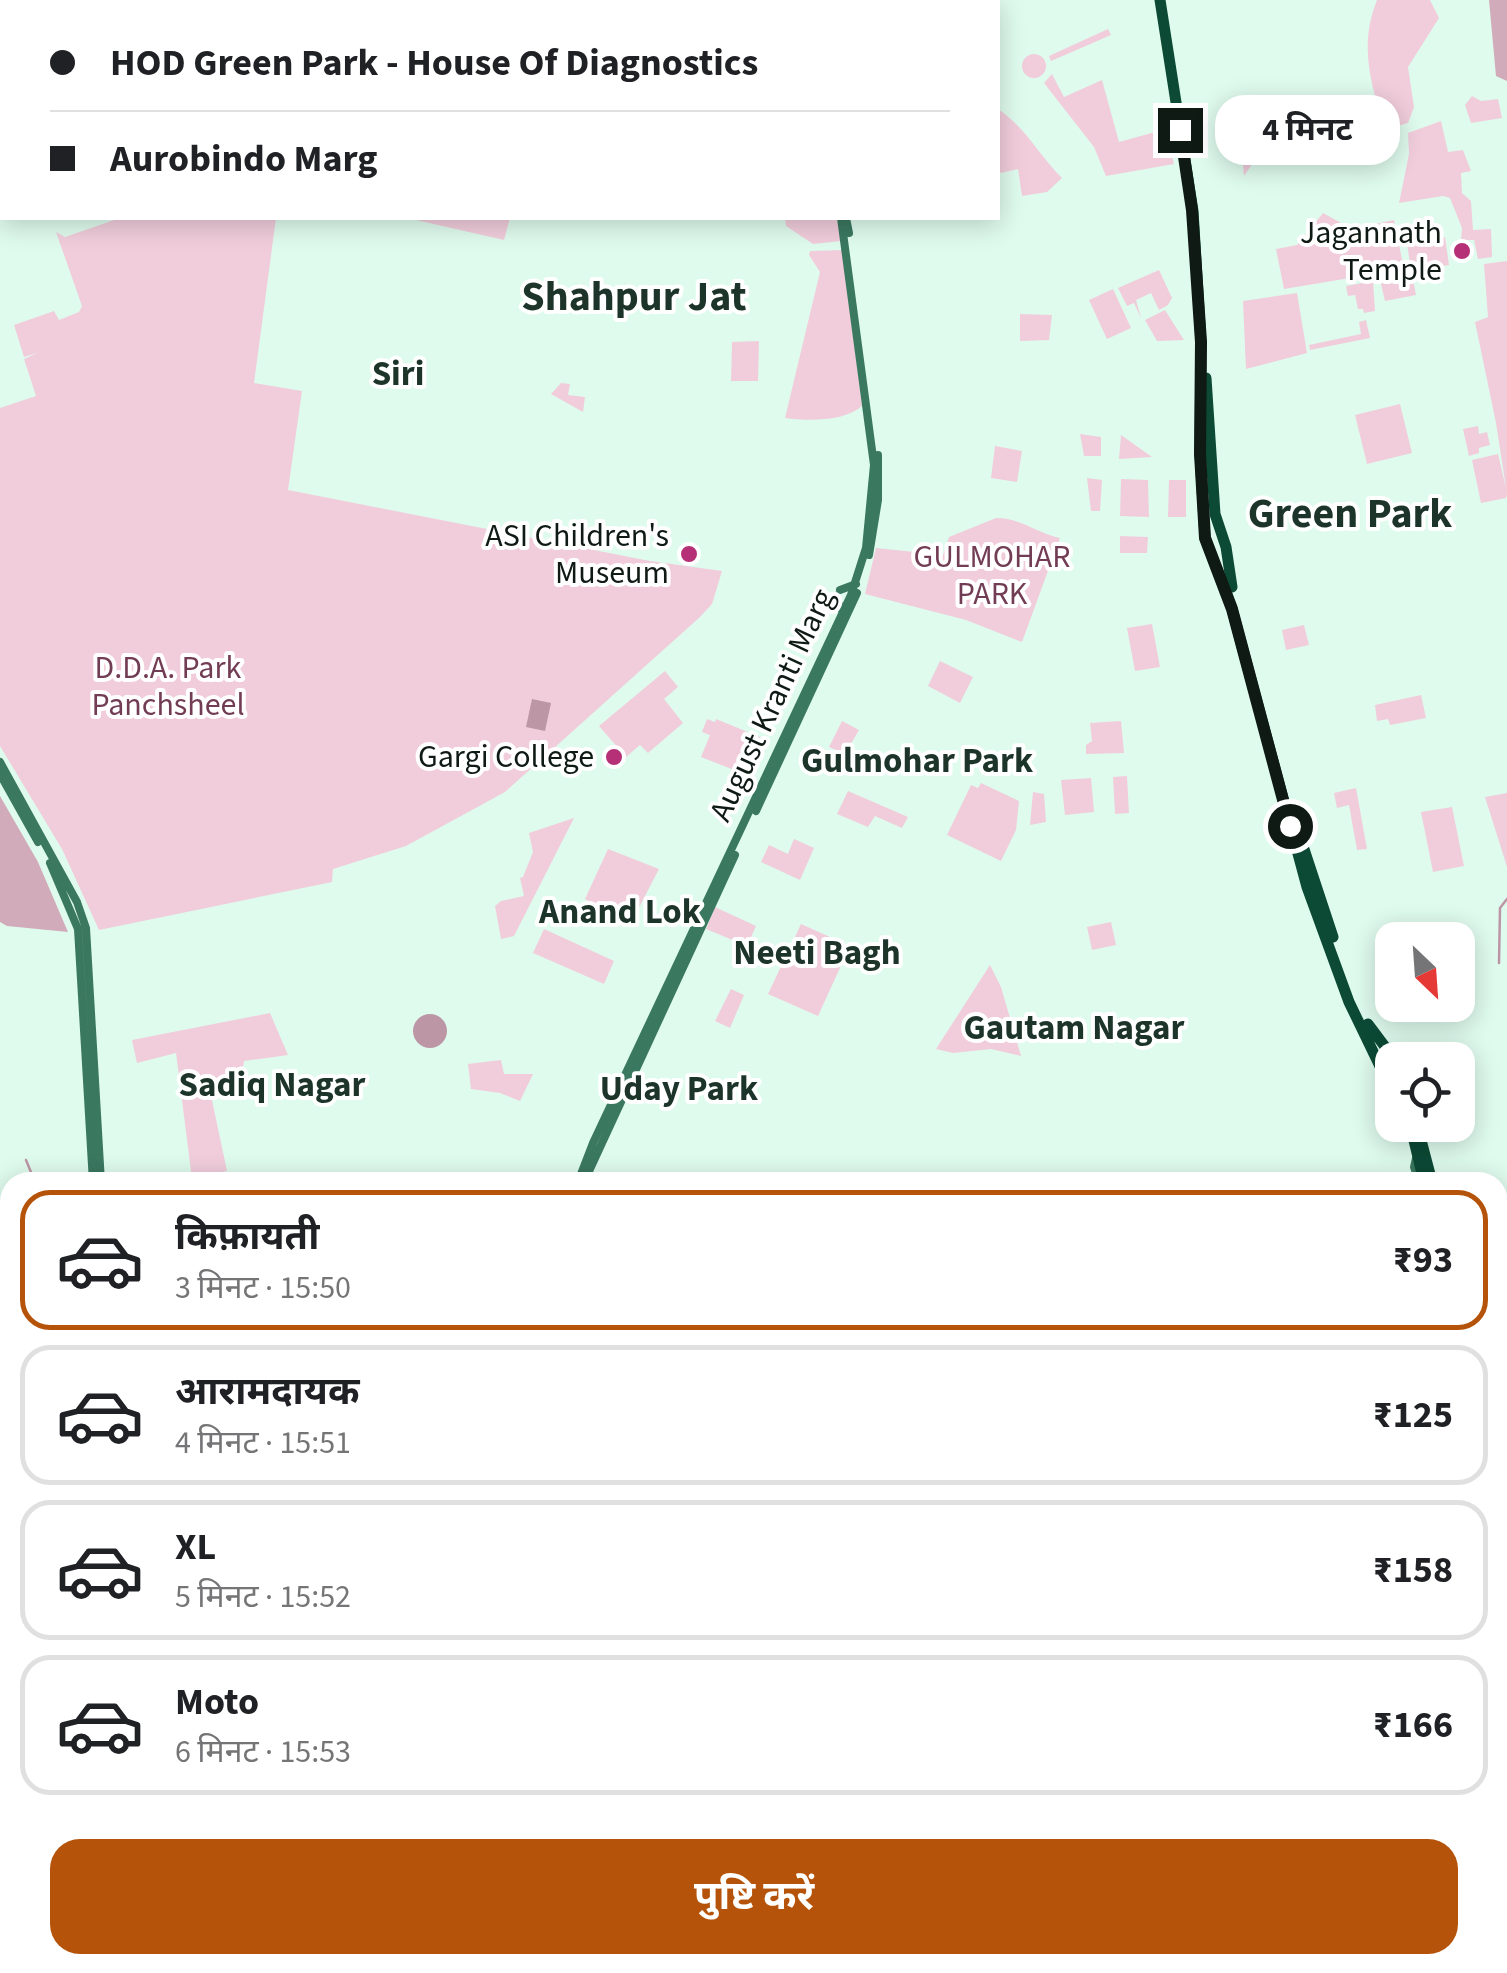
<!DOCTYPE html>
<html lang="hi">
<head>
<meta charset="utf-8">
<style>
	:root { --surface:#fff; --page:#f2f2f2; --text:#202124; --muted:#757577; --line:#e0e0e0; --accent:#b45309 }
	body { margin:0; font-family:"Source Sans 3","Noto Sans Devanagari",sans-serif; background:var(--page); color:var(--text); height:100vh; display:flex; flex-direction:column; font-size:38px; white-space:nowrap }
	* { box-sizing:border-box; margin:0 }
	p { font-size:32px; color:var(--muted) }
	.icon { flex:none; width:55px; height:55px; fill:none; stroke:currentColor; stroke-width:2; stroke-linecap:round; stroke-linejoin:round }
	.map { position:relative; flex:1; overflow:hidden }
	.sheet { position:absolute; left:0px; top:1172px; width:1508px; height:802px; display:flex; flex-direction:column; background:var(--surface); border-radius:30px 30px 0 0; box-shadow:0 5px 25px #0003 }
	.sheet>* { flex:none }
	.banner { position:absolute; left:0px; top:0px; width:1000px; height:220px; box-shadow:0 5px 25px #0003; display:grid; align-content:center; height:220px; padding:0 50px; background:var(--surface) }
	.needle { width:65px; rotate:155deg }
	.buttons { position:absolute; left:1375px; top:922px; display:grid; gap:20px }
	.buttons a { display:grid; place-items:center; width:100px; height:100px; border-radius:20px; background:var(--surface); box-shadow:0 5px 25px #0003; font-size:50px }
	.end { position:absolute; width:45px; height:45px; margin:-22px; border:12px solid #101a15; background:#fff; box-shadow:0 0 0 5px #fff }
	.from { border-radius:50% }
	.bubble { position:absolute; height:70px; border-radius:30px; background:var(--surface); box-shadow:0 5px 25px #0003; font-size:32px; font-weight:700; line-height:70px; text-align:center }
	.banner b { display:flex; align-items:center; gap:35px; height:95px; font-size:38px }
	.banner b+b { border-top:2px solid var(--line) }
	.banner i { width:25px; height:25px; background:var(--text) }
	ul { padding:18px 0 0; list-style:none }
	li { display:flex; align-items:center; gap:30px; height:140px; margin:0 20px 15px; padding:0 30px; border:5px solid var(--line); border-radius:30px }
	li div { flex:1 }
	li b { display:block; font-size:38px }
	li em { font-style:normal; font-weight:700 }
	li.on { border-color:var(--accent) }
	li>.icon { width:90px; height:90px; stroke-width:1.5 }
	.cta { display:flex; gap:20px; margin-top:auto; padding:20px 50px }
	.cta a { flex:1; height:115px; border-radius:30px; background:var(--accent); color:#fff; font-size:40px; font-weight:700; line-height:115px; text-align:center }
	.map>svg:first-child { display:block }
	.green { fill:#f1cddb }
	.forest { fill:#d2abba }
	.water { fill:#bc96a5 }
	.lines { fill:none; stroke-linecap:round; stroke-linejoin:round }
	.stream { stroke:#bc96a5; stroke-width:2.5 }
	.secondary { stroke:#3b7860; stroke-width:8 }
	.primary { stroke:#185842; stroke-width:10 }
	.trunk { stroke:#0c4a36; stroke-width:11 }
	.rail-casing { stroke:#71847b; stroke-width:6 }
	.rail { stroke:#fff; stroke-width:2.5; stroke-dasharray:8; stroke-linecap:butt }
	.primary-bridge { stroke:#185842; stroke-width:10 }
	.trunk-bridge { stroke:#0c4a36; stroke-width:11 }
	.route { stroke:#101a15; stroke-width:12 }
	.poi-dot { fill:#b53076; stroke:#fff; stroke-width:4 }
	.labels { text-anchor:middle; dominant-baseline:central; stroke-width:8; stroke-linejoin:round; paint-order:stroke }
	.poi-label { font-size:32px; fill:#101a15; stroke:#fff; text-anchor:end }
	.park-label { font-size:32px; fill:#723d54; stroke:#fff }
	.street-label { font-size:32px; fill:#101a15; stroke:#fff }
	.neighbourhood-label { font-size:35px; font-weight:bold; fill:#1d342b; stroke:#fff }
	.district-label { font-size:42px; font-weight:bold; fill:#1d342b; stroke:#fff }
</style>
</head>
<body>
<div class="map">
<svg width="1507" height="1973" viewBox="0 0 1507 1973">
	<rect width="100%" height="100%" fill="#dffbee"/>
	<!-- green -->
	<path class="green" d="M1377 0H1430L1439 18 1408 67 1414 107 1408 123 1384 130C1372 83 1358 48 1377 0Z
		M1108 29 1111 35 1051 61 1049 56Z
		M1022 66a12 12 0 1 1 24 0a12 12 0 1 1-24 0Z
		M1052 74 1064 97 1102 80 1119 142 1166 129 1174 164 1106 176 1094 147 1044 83Z
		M1472 96 1481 101 1498 99 1502 118 1471 123 1465 105Z
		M998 109C1026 128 1038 154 1062 178L1047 192 1022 196 1018 169 1001 173 998 170Z
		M1441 121 1448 152 1463 150 1471 171 1461 173 1462 193 1471 201 1473 230 1491 229 1492 257 1478 259 1474 240H1461L1462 228 1450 198 1443 196 1399 203 1409 154 1408 133Z
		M1239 122 1277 128 1244 176Z
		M1323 213 1352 229 1394 220 1404 269 1284 289 1276 249 1297 245Z
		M120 218H276L254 383 302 391 288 490 650 561 722 571 712 604 700 617 505 792 406 846 333 869 332 882 99 930 62 849 0 746V408L36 396 24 359 37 353 24 357 14 325 54 311 59 320 79 312 82 306 56 232 65 237Z
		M407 218H510L504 240Z
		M785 218H837L841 241 813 244 786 226Z
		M1445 237 1449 265 1411 271 1407 243Z
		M842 250 862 406C843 422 809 421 785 418L820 272 809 255 810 251Z
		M1507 261V494L1506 498 1481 503 1472 460 1498 454 1506 488 1496 423 1475 322 1488 317 1484 264Z
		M1159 270 1172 298 1168 305 1159 310 1151 293 1136 300 1141 318 1134 303 1127 306 1118 288Z
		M1412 274 1416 295 1385 301 1380 280Z
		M1373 281 1375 311 1364 313 1363 309H1358L1355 295 1348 296 1346 286Z
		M1113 289 1131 328 1107 339 1089 300Z
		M1297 293 1307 353 1246 369 1243 301Z
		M1165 310 1184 340 1157 341 1145 320Z
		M1020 314 1052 315 1049 340 1020 341Z
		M1366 320 1370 338 1310 350 1309 345 1361 334 1359 322Z
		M759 341 758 381H731L732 342Z
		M561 383 570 384 568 395 585 397 583 412 551 394Z
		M1400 404 1412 453 1367 464 1355 415Z
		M1478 426 1479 434 1487 432 1490 445 1479 448V453L1469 456 1463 429Z
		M1080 434 1101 437V456H1084Z
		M1121 435 1152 457 1119 459Z
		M995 446 1022 451 1017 482 991 478Z
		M1087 478 1102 480 1100 511H1091Z
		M1121 479 1148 480 1149 517 1120 516Z
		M1169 480H1186V517H1168Z
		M996 518C1021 518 1036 533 1060 538L1022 642 966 620 865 594 876 548 943 555 949 537Z
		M1120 536 1148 537 1147 553H1120Z
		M1152 624 1160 667 1135 671 1127 628Z
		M1304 625 1309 645 1286 650 1282 630Z
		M940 661 973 677 960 703 928 686Z
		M665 671 678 687 664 699 683 723 648 753 640 745 626 757 599 726Z
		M1421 695 1426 718 1390 725 1388 719 1377 721 1375 705Z
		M707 719 715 722 716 719 767 740 752 777 701 757 710 735 702 732Z
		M842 721 859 730 845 754 829 747Z
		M1121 721 1124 753 1086 754V745L1092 741 1090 723Z
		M1127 776 1129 813 1115 814 1113 777Z
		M1091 778 1094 812 1065 815 1061 780Z
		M981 783 1019 801 1016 830 1001 861 947 835 971 785 978 788Z
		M1356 788 1367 849 1357 850 1349 805 1337 808 1334 793Z
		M848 791 908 817 902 828 875 816 868 827 837 814Z
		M1033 792 1044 794 1046 822 1030 825Z
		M1507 793V867L1485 797Z
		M1452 807 1464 866 1433 872 1421 812Z
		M574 818 514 936 501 939 495 906 501 901 524 896 520 878 523 877 533 852 529 833Z
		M794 839 814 848 800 880 761 862 769 845 788 854Z
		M608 849 659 869 631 923 585 899Z
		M715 907 756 926 747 946 706 929Z
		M1111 922 1116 945 1092 950 1087 927Z
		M801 924 850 946 818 1016 768 994Z
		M544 929 614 961 604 984 533 953Z
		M990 965 1001 987 1021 1056 991 1049 953 1053 936 1049Z
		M731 989 744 995 730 1028 715 1021Z
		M270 1013 288 1055 244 1061 242 1074 209 1086 227 1171 192 1179 176 1053 137 1063 132 1040Z
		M501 1060 504 1074H533L520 1101 500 1093 471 1089 468 1064Z
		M3 1305 10 1323V1366L0 1367V1306Z
		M1507 1320V1420L1498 1453V1323Z
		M1139 1965H1407L1408 1973H1135Z"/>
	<!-- forest -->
	<path class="forest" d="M1489 0H1507V81L1496 76Z
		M0 796 38 862 68 932 7 926 0 922Z"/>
	<!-- water -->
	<path class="water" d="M532 699 551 703 545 731 526 727Z
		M413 1031a17 17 0 1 1 34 0a17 17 0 1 1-34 0Z"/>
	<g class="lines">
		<!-- stream -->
		<path class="stream" d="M1499 963 1500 908 1507 899
			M26 1160 35 1182"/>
		<!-- secondary -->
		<path class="secondary" d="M801 0 802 2
			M808 0 809 2
			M846 218 849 233
			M869 555 878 500V455
			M840 590 856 584
			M835 596 843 613
			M0 762 77 902 86 928 101 1182
			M0 774 38 842
			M756 811 857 593
			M50 863 78 929 93 1182
			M1416 1158 1414 1167 1419 1182
			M578 1182 593 1143 851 595 866 548 874 465 841 218
			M584 1182 735 855
			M0 1378 10 1377
			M124 1973V1965
			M134 1973V1965
			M581 1973 582 1965
			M588 1973V1965"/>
		<!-- primary -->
		<path class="primary" d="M487 2 494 0
			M507 2 514 0
			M0 181 2 180
			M1498 1312 1507 1309
			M1498 1331 1507 1338
			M1498 1394 1507 1386
			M1498 1408 1507 1397
			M0 1733 10 1729
			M0 1747 10 1743
			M0 1754 10 1751"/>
		<!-- trunk -->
		<path class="trunk" d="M1160 0 1193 211 1201 342 1200 454 1205 538 1232 609 1307 887 1349 1002 1392 1091
			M1206 378 1215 514 1226 547 1232 587
			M1298 831 1333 937
			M1368 1024 1395 1060
			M1417 1125 1432 1182
			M1411 1128 1424 1182
			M1506 1414 1507 1416
			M1498 1501 1507 1531
			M1498 1538 1505 1559 1499 1566
			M1498 1586 1507 1582
			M1116 1973 1120 1965"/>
		<!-- rail casing -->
		<g class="rail-casing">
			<path id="rail" d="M0 1545 10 1561
				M120 1973 121 1965"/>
		</g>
		<!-- rail -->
		<use href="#rail" class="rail"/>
		<!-- primary-bridge -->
		<path class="primary-bridge" d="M1501 1500 1498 1464 1502 1429"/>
		<!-- trunk-bridge -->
		<path class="trunk-bridge" d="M1498 1574 1507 1561"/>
	</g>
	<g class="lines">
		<!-- route -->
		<path class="route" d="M1180 130 1192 210 1201 342 1200 454 1205 538 1232 609 1290 826"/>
	</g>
	<!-- markers -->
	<g class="poi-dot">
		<circle cx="1462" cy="251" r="10"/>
		<circle cx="689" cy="554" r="10"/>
		<circle cx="614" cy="757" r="10"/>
	</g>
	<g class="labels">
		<!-- poi labels -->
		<g class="poi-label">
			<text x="1442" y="233">Jagannath<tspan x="1442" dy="37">Temple</tspan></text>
			<text x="669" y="536">ASI Children's<tspan x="669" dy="37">Museum</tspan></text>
			<text x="594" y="757">Gargi College</text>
		</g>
		<!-- park labels -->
		<g class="park-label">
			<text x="992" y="557">GULMOHAR<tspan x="992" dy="37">PARK</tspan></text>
			<text x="168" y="668">D.D.A. Park<tspan x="168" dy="37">Panchsheel</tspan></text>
		</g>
		<!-- street labels -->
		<g class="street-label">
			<text transform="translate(772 705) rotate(-65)">August Kranti Marg</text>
		</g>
		<!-- neighbourhood labels -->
		<g class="neighbourhood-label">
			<text x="398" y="374">Siri</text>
			<text x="917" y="761">Gulmohar Park</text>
			<text x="620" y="912">Anand Lok</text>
			<text x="817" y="953">Neeti Bagh</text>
			<text x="1074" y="1028">Gautam Nagar</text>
			<text x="272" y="1085">Sadiq Nagar</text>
			<text x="679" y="1089">Uday Park</text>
		</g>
		<!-- district labels -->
		<g class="district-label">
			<text x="634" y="297">Shahpur Jat</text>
			<text x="1350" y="514">Green Park</text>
		</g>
	</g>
</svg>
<div class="buttons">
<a><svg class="needle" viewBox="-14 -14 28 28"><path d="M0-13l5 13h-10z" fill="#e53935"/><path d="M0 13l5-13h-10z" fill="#757577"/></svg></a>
<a><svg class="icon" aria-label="locate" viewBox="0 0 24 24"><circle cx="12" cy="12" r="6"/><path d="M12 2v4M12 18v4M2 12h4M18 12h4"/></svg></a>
</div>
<i class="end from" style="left:1290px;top:826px"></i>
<i class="end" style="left:1180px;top:130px"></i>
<div class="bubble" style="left:1215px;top:95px;width:185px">4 मिनट</div>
<div class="banner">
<b><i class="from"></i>HOD Green Park - House Of Diagnostics</b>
<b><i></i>Aurobindo Marg</b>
</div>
<section class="sheet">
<ul>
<li class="on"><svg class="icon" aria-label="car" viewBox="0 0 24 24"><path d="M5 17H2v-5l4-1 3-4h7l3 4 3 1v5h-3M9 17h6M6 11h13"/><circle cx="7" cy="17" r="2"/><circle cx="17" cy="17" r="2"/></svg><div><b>किफ़ायती</b><p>3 मिनट · 15:50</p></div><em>₹93</em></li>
<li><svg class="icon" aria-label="car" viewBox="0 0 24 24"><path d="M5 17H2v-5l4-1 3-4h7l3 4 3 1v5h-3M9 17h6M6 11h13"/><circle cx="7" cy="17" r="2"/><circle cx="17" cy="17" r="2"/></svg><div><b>आरामदायक</b><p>4 मिनट · 15:51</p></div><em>₹125</em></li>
<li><svg class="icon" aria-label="car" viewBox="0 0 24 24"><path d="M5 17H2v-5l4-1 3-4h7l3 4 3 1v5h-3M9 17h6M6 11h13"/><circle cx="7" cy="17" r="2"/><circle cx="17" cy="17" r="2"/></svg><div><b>XL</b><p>5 मिनट · 15:52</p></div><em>₹158</em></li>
<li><svg class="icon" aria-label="car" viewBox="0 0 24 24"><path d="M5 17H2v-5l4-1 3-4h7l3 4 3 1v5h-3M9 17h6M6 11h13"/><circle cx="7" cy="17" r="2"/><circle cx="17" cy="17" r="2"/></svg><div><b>Moto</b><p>6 मिनट · 15:53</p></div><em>₹166</em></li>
</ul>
<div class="cta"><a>पुष्टि करें</a></div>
</section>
</div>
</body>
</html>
